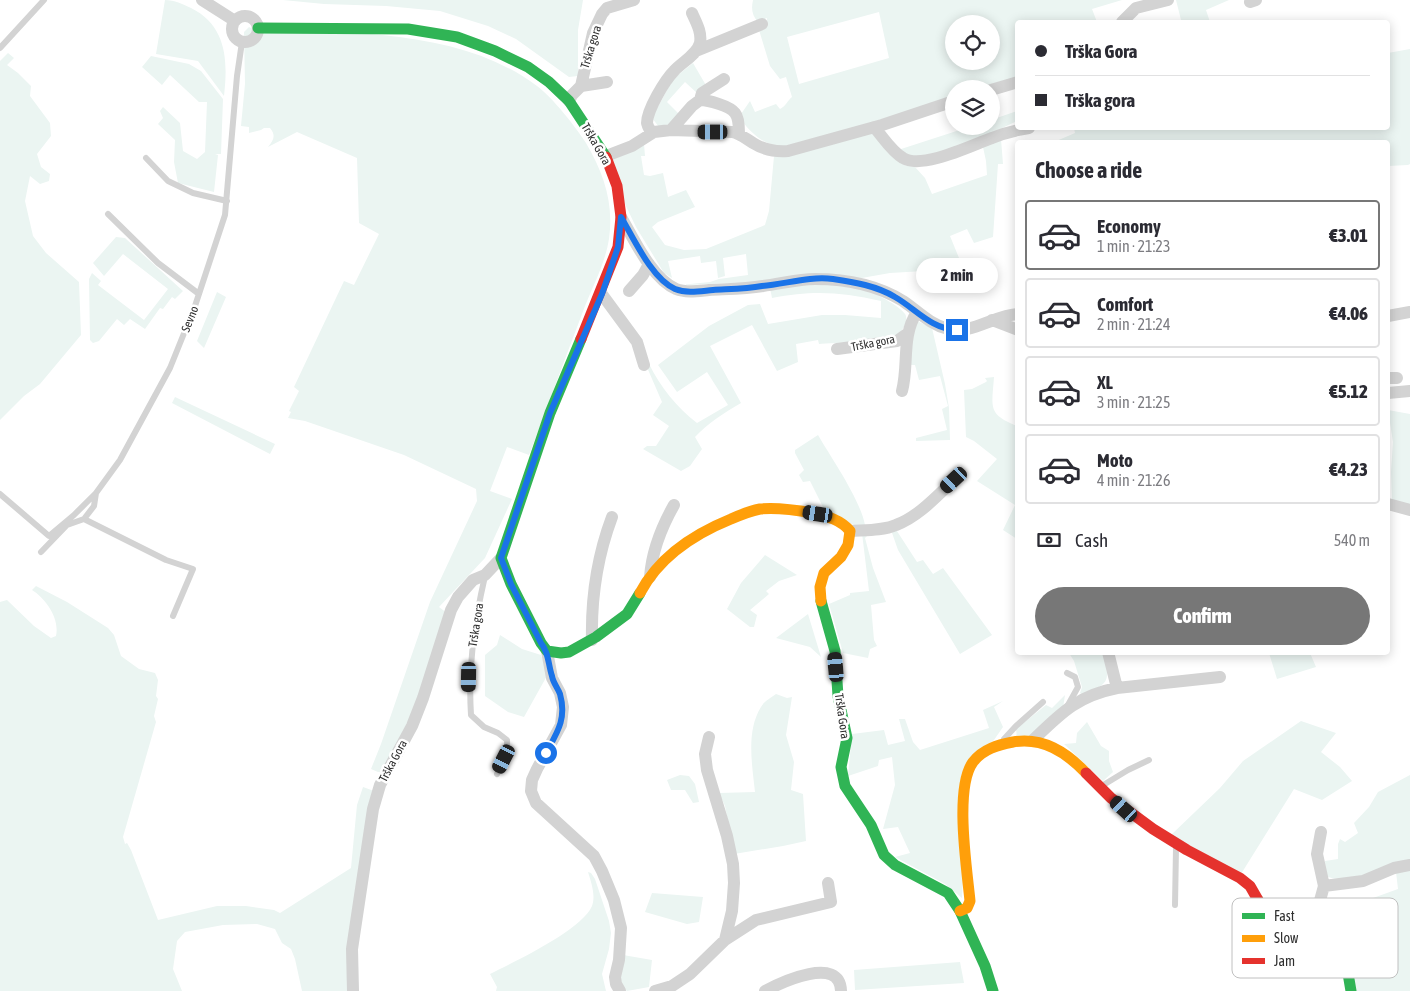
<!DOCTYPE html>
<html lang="en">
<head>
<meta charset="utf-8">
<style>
	:root { --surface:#fff; --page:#f2f2f3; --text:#2b2b33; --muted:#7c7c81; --line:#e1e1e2; --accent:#777 }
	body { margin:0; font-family:"Asap Condensed",sans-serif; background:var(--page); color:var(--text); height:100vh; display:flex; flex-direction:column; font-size:19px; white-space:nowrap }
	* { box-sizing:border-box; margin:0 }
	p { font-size:16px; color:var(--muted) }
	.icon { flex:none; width:28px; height:28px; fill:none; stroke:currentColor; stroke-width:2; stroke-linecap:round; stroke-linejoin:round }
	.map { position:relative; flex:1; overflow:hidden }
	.drawer { position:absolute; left:1015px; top:140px; width:375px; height:515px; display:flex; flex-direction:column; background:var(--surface); border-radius:5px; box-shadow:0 2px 12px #0003 }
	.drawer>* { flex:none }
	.guide { position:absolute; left:1015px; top:20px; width:375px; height:110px; border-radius:5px; box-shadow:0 2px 12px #0003; display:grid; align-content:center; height:110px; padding:0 20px; background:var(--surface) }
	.fabs { position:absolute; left:945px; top:15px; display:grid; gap:10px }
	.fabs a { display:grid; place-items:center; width:55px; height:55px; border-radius:50%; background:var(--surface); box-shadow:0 2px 12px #0003; font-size:25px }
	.end { position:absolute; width:22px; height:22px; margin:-11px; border:6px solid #1a73e8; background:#fff; box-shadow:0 0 0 2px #fff }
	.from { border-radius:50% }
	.bubble { position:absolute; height:35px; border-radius:18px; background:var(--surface); box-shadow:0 2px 12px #0003; font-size:16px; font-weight:800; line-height:35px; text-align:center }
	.car { position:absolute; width:15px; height:30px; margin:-15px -8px; border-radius:6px; box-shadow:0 0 4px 1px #0007; background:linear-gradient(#222 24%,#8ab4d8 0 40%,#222 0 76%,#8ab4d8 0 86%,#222 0) }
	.guide b { display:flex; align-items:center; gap:18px; height:48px; font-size:19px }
	.guide b+b { border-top:1px solid var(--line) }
	.guide i { width:12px; height:12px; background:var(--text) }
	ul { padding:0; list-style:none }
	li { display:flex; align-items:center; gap:15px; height:70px; margin:0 10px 8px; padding:0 10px; border:2px solid var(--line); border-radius:5px }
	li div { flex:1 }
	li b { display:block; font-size:19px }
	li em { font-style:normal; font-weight:800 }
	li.active { border-color:var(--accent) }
	li>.icon { width:45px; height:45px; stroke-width:1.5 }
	h2 { padding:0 20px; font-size:22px; line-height:60px }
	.pay { display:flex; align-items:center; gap:12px; height:55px; padding:0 20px; font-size:19px }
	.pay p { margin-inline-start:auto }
	.primary-button { display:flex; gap:10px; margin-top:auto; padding:10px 20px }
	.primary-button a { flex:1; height:58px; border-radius:30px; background:var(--accent); color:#fff; font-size:20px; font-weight:800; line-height:58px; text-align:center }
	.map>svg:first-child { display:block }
	.green { fill:#ebf5f2; fill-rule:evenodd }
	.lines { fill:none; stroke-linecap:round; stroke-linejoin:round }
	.lane { stroke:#d3d3d3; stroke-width:6 }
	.street { stroke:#d3d3d3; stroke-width:12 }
	.fast { stroke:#30b455; stroke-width:11 }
	.slow { stroke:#ff9f0a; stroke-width:11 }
	.jam { stroke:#e5322d; stroke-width:11 }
	.route { stroke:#1a73e8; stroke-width:6 }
	.labels { text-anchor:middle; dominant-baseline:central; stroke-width:5; stroke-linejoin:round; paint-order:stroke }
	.street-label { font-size:12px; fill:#2e2e2e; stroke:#fff }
	.key { fill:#fff; stroke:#c0c0c0; stroke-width:1 }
	.key-label { font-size:14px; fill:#2e2e2e }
</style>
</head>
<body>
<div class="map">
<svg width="1410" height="991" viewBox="0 0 1410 991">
	<rect width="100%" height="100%" fill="#fff"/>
	<!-- green -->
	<path class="green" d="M165 0C175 0 182 4 191 8 227 26 228 61 224 96L198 61 156 54Z
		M283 0H583L578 30V76L569 77 516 39 488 26 440 11 386 6 324 4Z
		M753 0H1122L1092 9 1097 22H1018L1017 79 985 89H954V97L794 146C788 146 780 147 774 145 759 142 747 128 739 117L750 101 755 112 776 104 780 109C786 106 787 101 792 97L786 77 780 79 770 66 759 30 767 23V18L758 22C752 15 751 9 753 0ZM879 12 889 58 799 84 787 37ZM954 24H991V61H954Z
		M1176 0H1229L1206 10 1210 22H1172L1181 20Z
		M249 27 253 29C345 33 460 28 537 86 552 97 576 127 586 143 604 174 614 203 609 239 605 265 591 289 582 314 564 361 547 408 529 455L507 447 490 491 512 499 485 558 439 607 447 613 415 714 383 772H378L371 769 381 744 430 602 477 501 476 489 404 455 305 421 288 418 291 412 289 411 299 391 294 387 344 281 354 285 379 234 359 223 357 158 297 132 268 147C274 140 276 135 270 128H264L261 130 249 133V127L241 126 245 84 244 32Z
		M1410 49V164L1408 165 1388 166V142H1054L1075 133 1074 128H1388V53Z
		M8 53 14 58 7 65 18 73 31 86 30 96 50 123 51 136 37 154 41 167 50 174 49 181 40 184 30 176 25 201 33 236 46 253 79 282 81 335 40 384 24 396 0 420V61Z
		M151 56 189 64 201 71 223 99 221 154H215L218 155 214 192 178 183 174 162 175 140 158 124 163 118 160 111 163 107 180 123 183 151 197 159 205 152 207 102H199L170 75 162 85 142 67Z
		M693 63 707 87 698 94 685 82 667 102 679 114 668 127H659L652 118 673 79Z
		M1017 111V121L979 139 933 155 908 158 898 150 972 126H991V120Z
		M872 133 904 165 915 167 925 178 932 194 987 175 986 161 983 147 1001 139 1003 164H998L993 237 974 243 967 229 950 236 959 258 941 260V270L890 273 856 279 680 285 710 282 719 279 748 275 746 254 723 258 725 276 718 278 716 261 701 263 700 256 668 261 672 278 664 273 636 227 625 204 611 159 644 144 645 156H641L644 175 650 176 663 173 668 197 686 190 695 207 658 222 652 227 665 245 684 250 706 249 765 225 769 211 774 156Z
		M116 237 125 238 183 291 175 299 172 297 163 309 160 308 145 329 130 319 124 325 117 319 99 341 93 343 90 340 89 279 92 273 101 281 98 285 144 320 168 289 123 254 104 276 93 263Z
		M824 284C837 286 850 287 862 289 872 291 900 306 905 314 909 320 903 330 898 334 890 341 832 343 819 344L818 340 796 344 798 362 777 371 752 325 710 346 741 403C724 413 708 423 695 437L702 449 690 466 681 471 643 449 647 446H656L669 426 653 415 662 402 646 365 649 364C660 386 677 408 697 423L728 405 707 372 677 392 658 365 709 326 748 305 760 304 768 324 822 315H845L881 318V301C841 292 813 290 772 298L770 288Z
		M217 292 226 297 204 348 197 341Z
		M915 320 932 328 945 384 949 408 950 440 916 441V438L947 430 942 409 948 406 940 376 919 380 915 365H908Z
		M994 377C992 407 987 414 1017 426V539L1003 530 1015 505 977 481 997 459 974 441 966 437 964 390 972 389 986 382 987 381 985 378Z
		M175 397 275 444 270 454 172 403Z
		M1388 410 1410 414V508L1392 501 1391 472 1393 442Z
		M818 435C832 459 860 499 865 525L859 527 826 513 810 481 803 482 799 475 804 470 795 453V450Z
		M895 528 917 562 923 560 933 574 943 568 992 635 960 654 898 550 891 530Z
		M862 533 869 534 865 538 873 568 886 602 871 605 874 640 877 646 870 649 868 658 843 653 829 604 850 595V593L869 591Z
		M765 555 797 575 779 581 766 591 769 594 750 610 757 615 754 627H750L727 609 741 583Z
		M36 586 67 602 108 628 114 635 121 656 139 669 155 673 158 680 156 696 158 699 154 716 156 722 123 837 125 844 127 843 131 850 158 920 217 906H246L274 910 280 913 351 868 357 805 363 787 374 791 350 991H302L295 959 291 949 282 943 275 929 257 924 223 925 185 932 177 941 173 969 182 991H0V602L7 600 34 626 51 638 56 636C60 618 45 598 32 590Z
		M808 614 821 657 810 647 776 638Z
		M500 635 522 649 541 655 548 674 524 717 508 712 485 696V655L497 645Z
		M1069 653H1104C1109 682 1111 682 1083 695L1080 693 1082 687 1074 661Z
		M1269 653H1310L1316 667 1277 679Z
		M776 694 787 698 792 697 786 735 794 762 791 790 803 794 806 841 783 846 734 854 725 806 719 793 755 792C752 764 746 731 761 707 764 701 771 698 776 694Z
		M1065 695 1063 708 1027 738H1017L1016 729 1046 705 1052 708Z
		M1003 701 994 707 1003 727 994 740 968 761 962 898 945 884 895 857 910 853 898 827 883 829 895 785 892 757 879 760 878 766 848 776 852 734 884 730 888 745 905 741 899 719H905L913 742 920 750 989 728 983 710Z
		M1301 721 1336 733 1321 752 1340 767 1352 781 1322 800 1294 789 1241 874 1171 835 1220 788 1243 761Z
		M1087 722 1101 746 1109 751V761L1113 772 1103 781 1064 744 1076 743 1077 733Z
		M680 775 689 776 695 784 699 802 693 803 685 790H671L667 780Z
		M1410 775V862C1390 868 1345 886 1326 876L1325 861 1338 859V844L1340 839 1345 842 1358 833 1354 823 1369 807 1378 792Z
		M1410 870V991H1355L1341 922 1364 913 1362 902 1398 889 1396 872Z
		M588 872 591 873 595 879 609 921 611 933 609 949 602 974 606 991H496L497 987 490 974C514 962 582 930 592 906 596 895 591 882 588 872Z
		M652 893 703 897 699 922 687 924 645 912Z
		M623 955 652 960 649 987 627 991 620 985Z
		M960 962 964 983 855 990 854 970Z"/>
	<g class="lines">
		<!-- lane -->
		<path class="lane" d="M0 48 44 0
			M146 158 168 181 193 193 227 201
			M108 214 158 263 199 294
			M0 494 49 536 74 515 96 493
			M84 519 166 560 193 569 173 616
			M41 552 67 525 84 519 94 506 96 493 120 460 170 368 195 306 225 215 237 76 242 42
			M485 576C474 624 468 667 471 715L484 727 498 733 507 740C508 753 503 763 497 774
			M1067 673 1075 677 1078 687 1068 705
			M1004 739 1016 726 1043 702
			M1100 787 1128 770 1149 760
			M1175 905 1176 848"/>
		<!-- street -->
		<path class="street" d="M202 0 235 21
			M1250 2 1256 0
			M232 29a13 13 0 1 1 26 0a13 13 0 1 1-26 0Z
			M1122 22 1136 8 1168 0
			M696 51 762 24
			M581 86 607 82
			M991 90 1018 82
			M700 100C708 100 730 106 735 113 739 118 739 127 739 133
			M569 101 572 95 581 86 593 33 602 14 607 8 634 0
			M874 127C883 137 891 151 903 158 922 170 972 145 992 138 1004 133 1016 130 1029 128
			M671 130 692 106 700 100 702 93 724 79
			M654 132 650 130C649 129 647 124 647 123 647 110 665 80 674 71 682 62 697 55 700 43 702 32 696 22 692 13
			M606 156 632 146 654 132 671 130 732 132C741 134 746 139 753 143 764 150 775 152 788 151L882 125 954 101
			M621 217C634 239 652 279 676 289 686 293 698 291 709 290 727 289 745 289 763 286 780 284 798 279 815 279 845 279 877 285 903 301 918 311 929 324 948 329 970 335 995 315 1018 314
			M629 291 643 275 649 264
			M601 293 637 342 644 365
			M1388 316 1410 312
			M992 320 1018 330
			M837 349 897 341 908 333
			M1388 378H1397
			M902 391C909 365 901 336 917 312
			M1388 393 1410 391
			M1388 504 1410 510
			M850 531C865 530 882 531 896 525 918 517 937 496 954 480
			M650 577C652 550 661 528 674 505
			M592 640C591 597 597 557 612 517
			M547 651 552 678 560 693 563 707 561 725 537 769 532 780 531 791 536 803 594 856 602 871 614 900 621 928 619 960 615 977 616 984 620 991
			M1108 652 1117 688
			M709 737 705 754 707 770 727 836 733 864 734 883 732 911 725 940
			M1033 740C1061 713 1077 696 1117 688L1220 677
			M1321 832 1317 854 1324 886
			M1319 921V904L1324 886 1363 881 1394 868 1410 865
			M353 991 352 949 373 809 380 785 412 726 423 698 451 610 458 597 473 580 485 575 501 558
			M655 991 672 986 690 974 725 940 756 920 831 902 828 883
			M765 991C782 982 840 955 841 991"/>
		<!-- fast -->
		<path class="fast" d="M258 28 408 29 457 37 495 51 528 67 549 82 569 101 606 157
			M581 339 550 413 501 558 511 584 541 643 547 651 561 653 569 652 596 637 627 614 640 593
			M821 601 835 651 838 696 847 738 841 767 845 786 871 825 884 855 895 865 948 893 960 911 985 966 993 991
			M1258 900 1264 911 1271 918 1287 923 1319 921 1332 930 1343 944 1351 991"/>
		<!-- slow -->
		<path class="slow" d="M640 593C659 557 694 534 731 519 740 515 750 511 760 509 777 507 796 510 813 513 827 516 841 520 850 531L848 545 841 557 824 573 820 587 821 601
			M960 911 967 908 970 901C967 869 954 788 973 762 983 749 998 745 1013 742 1043 737 1066 752 1086 773"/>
		<!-- jam -->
		<path class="jam" d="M581 339 618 247 621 217 617 186 606 157
			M1086 773 1111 798 1153 829 1187 850 1240 878 1250 886 1258 900"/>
	</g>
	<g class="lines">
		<!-- route -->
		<path class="route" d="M546 753C557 733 567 719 560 694 558 688 553 683 552 676 548 664 549 653 541 643L511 584 501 558 550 413 602 294 618 247 621 217C634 239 652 279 675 289 687 294 701 291 713 290 729 289 746 289 762 286 786 284 809 276 833 279 854 282 877 286 895 297 916 309 931 329 957 330"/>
	</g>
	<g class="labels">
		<!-- street labels -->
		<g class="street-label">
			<text transform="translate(591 47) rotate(-73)">Trška gora</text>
			<text transform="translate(596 144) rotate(60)">Trška Gora</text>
			<text transform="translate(190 319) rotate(-68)">Sevno</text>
			<text transform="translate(873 343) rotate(-11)">Trška gora</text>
			<text transform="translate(476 625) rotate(-81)">Trška gora</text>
			<text transform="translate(842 716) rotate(82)">Trška Gora</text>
			<text transform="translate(393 761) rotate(-62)">Trška Gora</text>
		</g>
	</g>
	<!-- legend -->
	<rect x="1232" y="898" width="166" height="80" rx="8" class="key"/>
	<rect x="1242" y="913" width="23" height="6" fill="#30b455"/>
	<rect x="1242" y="935" width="23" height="7" fill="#ff9f0a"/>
	<rect x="1242" y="958" width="23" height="6" fill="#e5322d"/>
	<g class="key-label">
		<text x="1274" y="921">Fast</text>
		<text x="1274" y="943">Slow</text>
		<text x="1274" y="966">Jam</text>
	</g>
</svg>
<div class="fabs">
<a><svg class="icon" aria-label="locate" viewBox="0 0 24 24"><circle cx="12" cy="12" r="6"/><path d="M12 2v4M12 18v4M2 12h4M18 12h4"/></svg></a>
<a><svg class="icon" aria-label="layers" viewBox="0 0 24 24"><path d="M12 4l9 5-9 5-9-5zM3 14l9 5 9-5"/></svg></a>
</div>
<i class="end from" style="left:546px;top:753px"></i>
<i class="end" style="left:957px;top:330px"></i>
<div class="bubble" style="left:916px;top:258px;width:82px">2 min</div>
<i class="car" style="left:713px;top:132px;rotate:270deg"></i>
<i class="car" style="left:954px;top:480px;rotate:227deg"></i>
<i class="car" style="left:818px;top:514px;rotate:279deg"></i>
<i class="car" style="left:836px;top:667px;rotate:355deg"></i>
<i class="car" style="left:469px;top:677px;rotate:181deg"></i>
<i class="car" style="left:504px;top:759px;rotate:207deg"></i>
<i class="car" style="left:1124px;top:809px;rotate:312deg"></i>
<div class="guide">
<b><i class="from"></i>Trška Gora</b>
<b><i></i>Trška gora</b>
</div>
<section class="drawer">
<h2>Choose a ride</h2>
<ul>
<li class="active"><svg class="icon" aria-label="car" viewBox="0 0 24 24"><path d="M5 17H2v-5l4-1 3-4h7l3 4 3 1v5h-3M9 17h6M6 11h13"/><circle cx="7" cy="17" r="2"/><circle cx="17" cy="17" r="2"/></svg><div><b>Economy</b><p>1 min · 21:23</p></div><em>€3.01</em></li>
<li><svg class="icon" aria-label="car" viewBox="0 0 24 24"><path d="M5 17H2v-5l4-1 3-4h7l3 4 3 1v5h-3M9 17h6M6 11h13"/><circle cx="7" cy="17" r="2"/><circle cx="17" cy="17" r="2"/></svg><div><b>Comfort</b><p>2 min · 21:24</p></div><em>€4.06</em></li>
<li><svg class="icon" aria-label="car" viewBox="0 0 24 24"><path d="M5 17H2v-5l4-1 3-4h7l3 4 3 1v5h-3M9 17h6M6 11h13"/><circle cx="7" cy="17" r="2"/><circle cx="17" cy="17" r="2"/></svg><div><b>XL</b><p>3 min · 21:25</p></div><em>€5.12</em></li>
<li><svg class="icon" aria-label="car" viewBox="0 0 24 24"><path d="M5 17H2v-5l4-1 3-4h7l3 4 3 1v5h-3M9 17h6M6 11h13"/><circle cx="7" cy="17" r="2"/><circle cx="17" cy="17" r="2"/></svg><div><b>Moto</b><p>4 min · 21:26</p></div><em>€4.23</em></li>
</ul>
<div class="pay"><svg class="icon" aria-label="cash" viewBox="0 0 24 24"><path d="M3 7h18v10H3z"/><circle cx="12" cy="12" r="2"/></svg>Cash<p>540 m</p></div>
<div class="primary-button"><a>Confirm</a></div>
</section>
</div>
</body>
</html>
